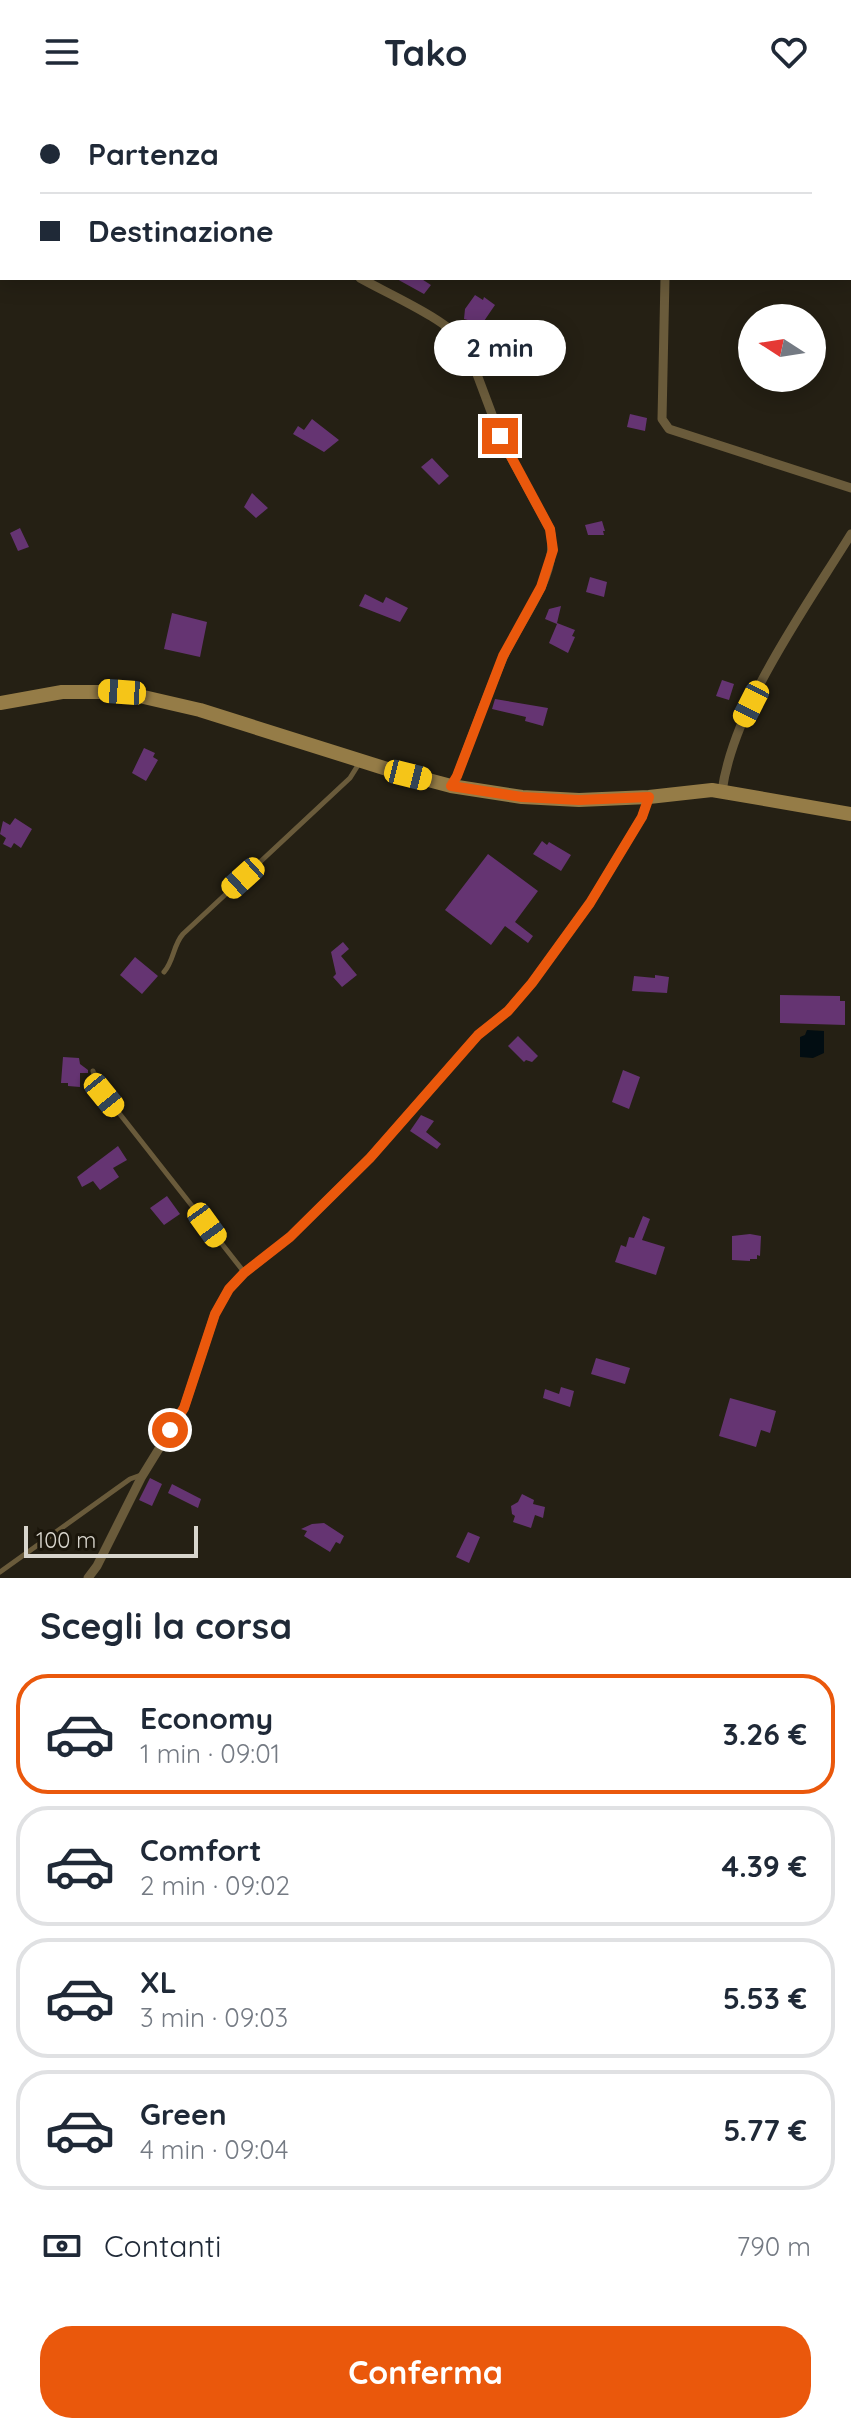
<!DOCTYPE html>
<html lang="it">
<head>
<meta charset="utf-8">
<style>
	:root { --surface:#fff; --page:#f6f6f7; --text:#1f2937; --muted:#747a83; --line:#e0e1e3; --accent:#ea580c }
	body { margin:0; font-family:Quicksand,sans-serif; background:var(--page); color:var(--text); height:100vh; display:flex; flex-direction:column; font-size:30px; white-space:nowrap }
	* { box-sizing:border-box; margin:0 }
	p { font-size:26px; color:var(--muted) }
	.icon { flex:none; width:44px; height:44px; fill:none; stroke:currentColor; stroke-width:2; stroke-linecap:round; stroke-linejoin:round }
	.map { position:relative; height:1474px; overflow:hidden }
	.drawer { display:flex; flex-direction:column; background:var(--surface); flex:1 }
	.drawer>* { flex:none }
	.guide { position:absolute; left:0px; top:0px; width:852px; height:176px; box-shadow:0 4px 20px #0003; display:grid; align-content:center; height:176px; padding:0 40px; background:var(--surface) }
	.needle { width:52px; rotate:282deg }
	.fabs { position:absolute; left:738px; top:200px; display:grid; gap:16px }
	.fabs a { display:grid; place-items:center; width:88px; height:88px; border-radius:50%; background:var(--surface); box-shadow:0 4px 20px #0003; font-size:40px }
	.scale { position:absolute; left:24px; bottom:20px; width:174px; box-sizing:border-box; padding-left:8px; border:4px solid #d8d5cd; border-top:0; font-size:22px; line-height:28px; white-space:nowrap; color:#d8d5cd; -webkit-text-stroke:6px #1b160b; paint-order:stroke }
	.end { position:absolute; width:36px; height:36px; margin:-18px; border:10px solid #ea580c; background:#fff; box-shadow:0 0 0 4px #fff }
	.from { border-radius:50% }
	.bubble { position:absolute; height:56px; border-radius:28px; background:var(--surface); box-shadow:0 4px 20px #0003; font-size:26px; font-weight:800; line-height:56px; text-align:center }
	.car { position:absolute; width:24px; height:48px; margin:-24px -12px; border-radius:10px; box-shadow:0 0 6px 2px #0007; background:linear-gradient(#f5c518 24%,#345 0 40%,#f5c518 0 76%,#345 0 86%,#f5c518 0) }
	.guide b { display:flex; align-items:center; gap:28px; height:76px; font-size:30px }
	.guide b+b { border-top:2px solid var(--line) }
	.guide i { width:20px; height:20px; background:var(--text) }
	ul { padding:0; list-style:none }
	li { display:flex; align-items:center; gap:24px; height:120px; margin:0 16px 12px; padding:0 24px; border:4px solid var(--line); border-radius:32px }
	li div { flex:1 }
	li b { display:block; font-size:30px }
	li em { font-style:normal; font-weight:800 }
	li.on { border-color:var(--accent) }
	li>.icon { width:72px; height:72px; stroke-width:1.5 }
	h2 { padding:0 40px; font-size:36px; line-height:96px }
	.pay { display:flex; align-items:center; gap:20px; height:88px; padding:0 40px; font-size:30px }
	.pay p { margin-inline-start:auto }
	.button { display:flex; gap:16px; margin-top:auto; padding:16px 40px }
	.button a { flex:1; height:92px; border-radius:32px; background:var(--accent); color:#fff; font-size:32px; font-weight:800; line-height:92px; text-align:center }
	header { display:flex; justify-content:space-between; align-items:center; height:104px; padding:0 40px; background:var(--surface); font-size:36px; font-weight:800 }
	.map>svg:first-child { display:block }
	.water { fill:#020d12 }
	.building { fill:#653472 }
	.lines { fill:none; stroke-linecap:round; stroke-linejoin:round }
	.lane { stroke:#6a5b3b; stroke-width:5 }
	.street { stroke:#6a5b3b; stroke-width:9 }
	.secondary { stroke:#957c47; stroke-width:14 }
	.route { stroke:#ea580c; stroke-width:10 }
</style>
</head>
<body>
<header><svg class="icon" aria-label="menu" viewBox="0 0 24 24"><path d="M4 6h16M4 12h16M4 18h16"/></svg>Tako<svg class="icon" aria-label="heart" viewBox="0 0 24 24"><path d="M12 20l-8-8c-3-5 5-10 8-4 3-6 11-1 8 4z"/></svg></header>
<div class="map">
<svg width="851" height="1474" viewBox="0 0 851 1474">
	<rect width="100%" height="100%" fill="#252014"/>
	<!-- water -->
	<path class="water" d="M807 926 824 927V949L813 954 800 953V933L805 931Z"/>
	<!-- building -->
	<path class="building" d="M395 174H420L431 181 424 190Z
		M475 191 483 196 484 193 495 201 482 220 464 215 465 205Z
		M630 310 647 314 645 327 627 323Z
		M312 315 339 336 324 348 293 330 298 322 304 326Z
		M432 354 449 372 439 381 421 363Z
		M252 389 268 404 256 414 244 403Z
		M602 417 605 427H603L604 431H588L585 421Z
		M20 424 29 443 18 447 10 429Z
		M590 473 607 478 604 493 586 488Z
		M365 490 383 499 386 493 408 504 400 518 359 502Z
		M561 502 557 519 575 526 572 532 575 533 568 549 549 539 557 520 545 515 549 505Z
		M172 509 207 518 200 553 164 545Z
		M722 576 734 580 729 596 716 592Z
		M495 595 548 604 543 622 525 617 526 613 492 605Z
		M144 644 155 649 153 653 158 656 146 677 132 669Z
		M15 714 32 725 21 744 14 739 11 744 3 740 6 734 0 730 3 717 10 721Z
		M542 737 547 741 549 738 571 751 561 767 533 750Z
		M488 750 538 787 515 818 533 832 528 839 505 822 491 841 445 806Z
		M343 838 349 845 341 852 357 871 342 883 333 873 336 870 331 848Z
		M135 853 158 872 142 890 120 871Z
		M655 871 669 873 667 889 632 887 634 872 655 874Z
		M780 891 840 892V897H845V921L780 919Z
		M518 932 538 952 532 958 526 956 524 958 508 942Z
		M63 953 79 954 80 960 88 966V969H80V983L68 982V979H61Z
		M623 966 640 973 629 1005 612 998Z
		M421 1011 434 1017 426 1028 441 1040 437 1045 410 1027Z
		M118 1042 127 1056 113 1064 119 1073 100 1086 93 1077 82 1083 77 1073Z
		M167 1092 180 1110 164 1121 150 1104Z
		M643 1112 650 1115 642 1136 665 1143 656 1171 615 1158 621 1141 626 1143 629 1133 634 1134Z
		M750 1130 761 1132 760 1152 757 1151V1155H750V1157L732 1156V1132Z
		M596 1254 630 1264 625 1280 591 1270Z
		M561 1283 574 1287 570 1303 543 1294 545 1285 559 1290Z
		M730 1294 776 1307 770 1329 761 1326 756 1343 719 1332Z
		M150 1374 162 1380 152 1402 139 1396Z
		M172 1380 201 1395 198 1404 168 1389Z
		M522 1390 534 1396 533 1400 545 1403 543 1414 535 1411 531 1424 513 1418 515 1412 512 1410 511 1402 518 1398Z
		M324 1419 344 1432 340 1440 336 1438 330 1448 304 1432 307 1427 301 1425 312 1420Z
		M468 1428 480 1433 469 1459 456 1453Z"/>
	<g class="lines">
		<!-- lane -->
		<path class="lane" d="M164 868C174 857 173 841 183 830L350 674 360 658
			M93 967 97 981 244 1168
			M0 1468 130 1375 141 1371"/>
		<!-- street -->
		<path class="street" d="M389 0 393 2
			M360 174C390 191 447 215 466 241L502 337 550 425C561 472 519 515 502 556 486 594 472 633 457 672L451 682
			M665 174 662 315 669 325 851 384
			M722 687C734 602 806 503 851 430
			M88 1474 97 1462 141 1374 184 1304 215 1210 229 1185 244 1169 290 1133 370 1054 478 931 508 907 532 879 590 799 642 713 649 693"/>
		<!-- secondary -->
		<path class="secondary" d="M0 599 62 588H122L200 606 387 665 451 682 522 693 579 696 649 693 712 686 851 710"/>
	</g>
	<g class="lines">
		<!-- route -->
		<path class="route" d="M170 1326 184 1304 215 1210 229 1185 244 1169 290 1133 370 1054 478 931 508 907 532 879 590 799 642 713 649 693 579 696 522 693 451 682 457 672 503 552 541 483 553 446 550 425 500 332"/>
	</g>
</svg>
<div class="fabs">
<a><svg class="needle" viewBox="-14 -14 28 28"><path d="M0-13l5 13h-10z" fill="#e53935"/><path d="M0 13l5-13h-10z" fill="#747a83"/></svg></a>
</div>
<div class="scale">100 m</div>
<i class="end from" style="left:170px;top:1326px"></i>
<i class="end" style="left:500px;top:332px"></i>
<div class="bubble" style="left:434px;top:216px;width:132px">2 min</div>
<i class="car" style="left:122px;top:588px;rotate:274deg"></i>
<i class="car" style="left:751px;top:600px;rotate:207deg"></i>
<i class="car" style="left:408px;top:671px;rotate:104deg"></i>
<i class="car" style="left:243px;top:774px;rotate:228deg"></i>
<i class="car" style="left:104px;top:991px;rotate:141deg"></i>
<i class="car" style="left:207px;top:1121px;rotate:144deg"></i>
<div class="guide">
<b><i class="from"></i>Partenza</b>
<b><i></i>Destinazione</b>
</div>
</div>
<section class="drawer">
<h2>Scegli la corsa</h2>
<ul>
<li class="on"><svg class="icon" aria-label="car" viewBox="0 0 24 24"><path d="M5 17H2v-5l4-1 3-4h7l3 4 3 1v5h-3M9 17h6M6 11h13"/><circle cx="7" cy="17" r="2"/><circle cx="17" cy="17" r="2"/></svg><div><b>Economy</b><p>1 min · 09:01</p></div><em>3.26 €</em></li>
<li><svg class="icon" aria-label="car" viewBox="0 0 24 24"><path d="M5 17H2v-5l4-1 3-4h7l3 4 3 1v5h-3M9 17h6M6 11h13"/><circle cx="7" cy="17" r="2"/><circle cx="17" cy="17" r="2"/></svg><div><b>Comfort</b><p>2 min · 09:02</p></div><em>4.39 €</em></li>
<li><svg class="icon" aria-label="car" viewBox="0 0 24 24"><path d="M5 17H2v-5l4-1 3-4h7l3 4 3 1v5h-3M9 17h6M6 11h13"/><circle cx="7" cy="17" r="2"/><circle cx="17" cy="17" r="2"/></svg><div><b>XL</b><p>3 min · 09:03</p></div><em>5.53 €</em></li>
<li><svg class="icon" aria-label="car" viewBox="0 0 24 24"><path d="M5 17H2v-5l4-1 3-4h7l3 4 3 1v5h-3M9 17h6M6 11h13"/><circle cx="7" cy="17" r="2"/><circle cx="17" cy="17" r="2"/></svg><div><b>Green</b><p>4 min · 09:04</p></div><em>5.77 €</em></li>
</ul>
<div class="pay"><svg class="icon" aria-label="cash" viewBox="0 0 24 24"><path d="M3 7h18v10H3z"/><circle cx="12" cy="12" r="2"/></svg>Contanti<p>790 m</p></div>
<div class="button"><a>Conferma</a></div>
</section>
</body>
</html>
